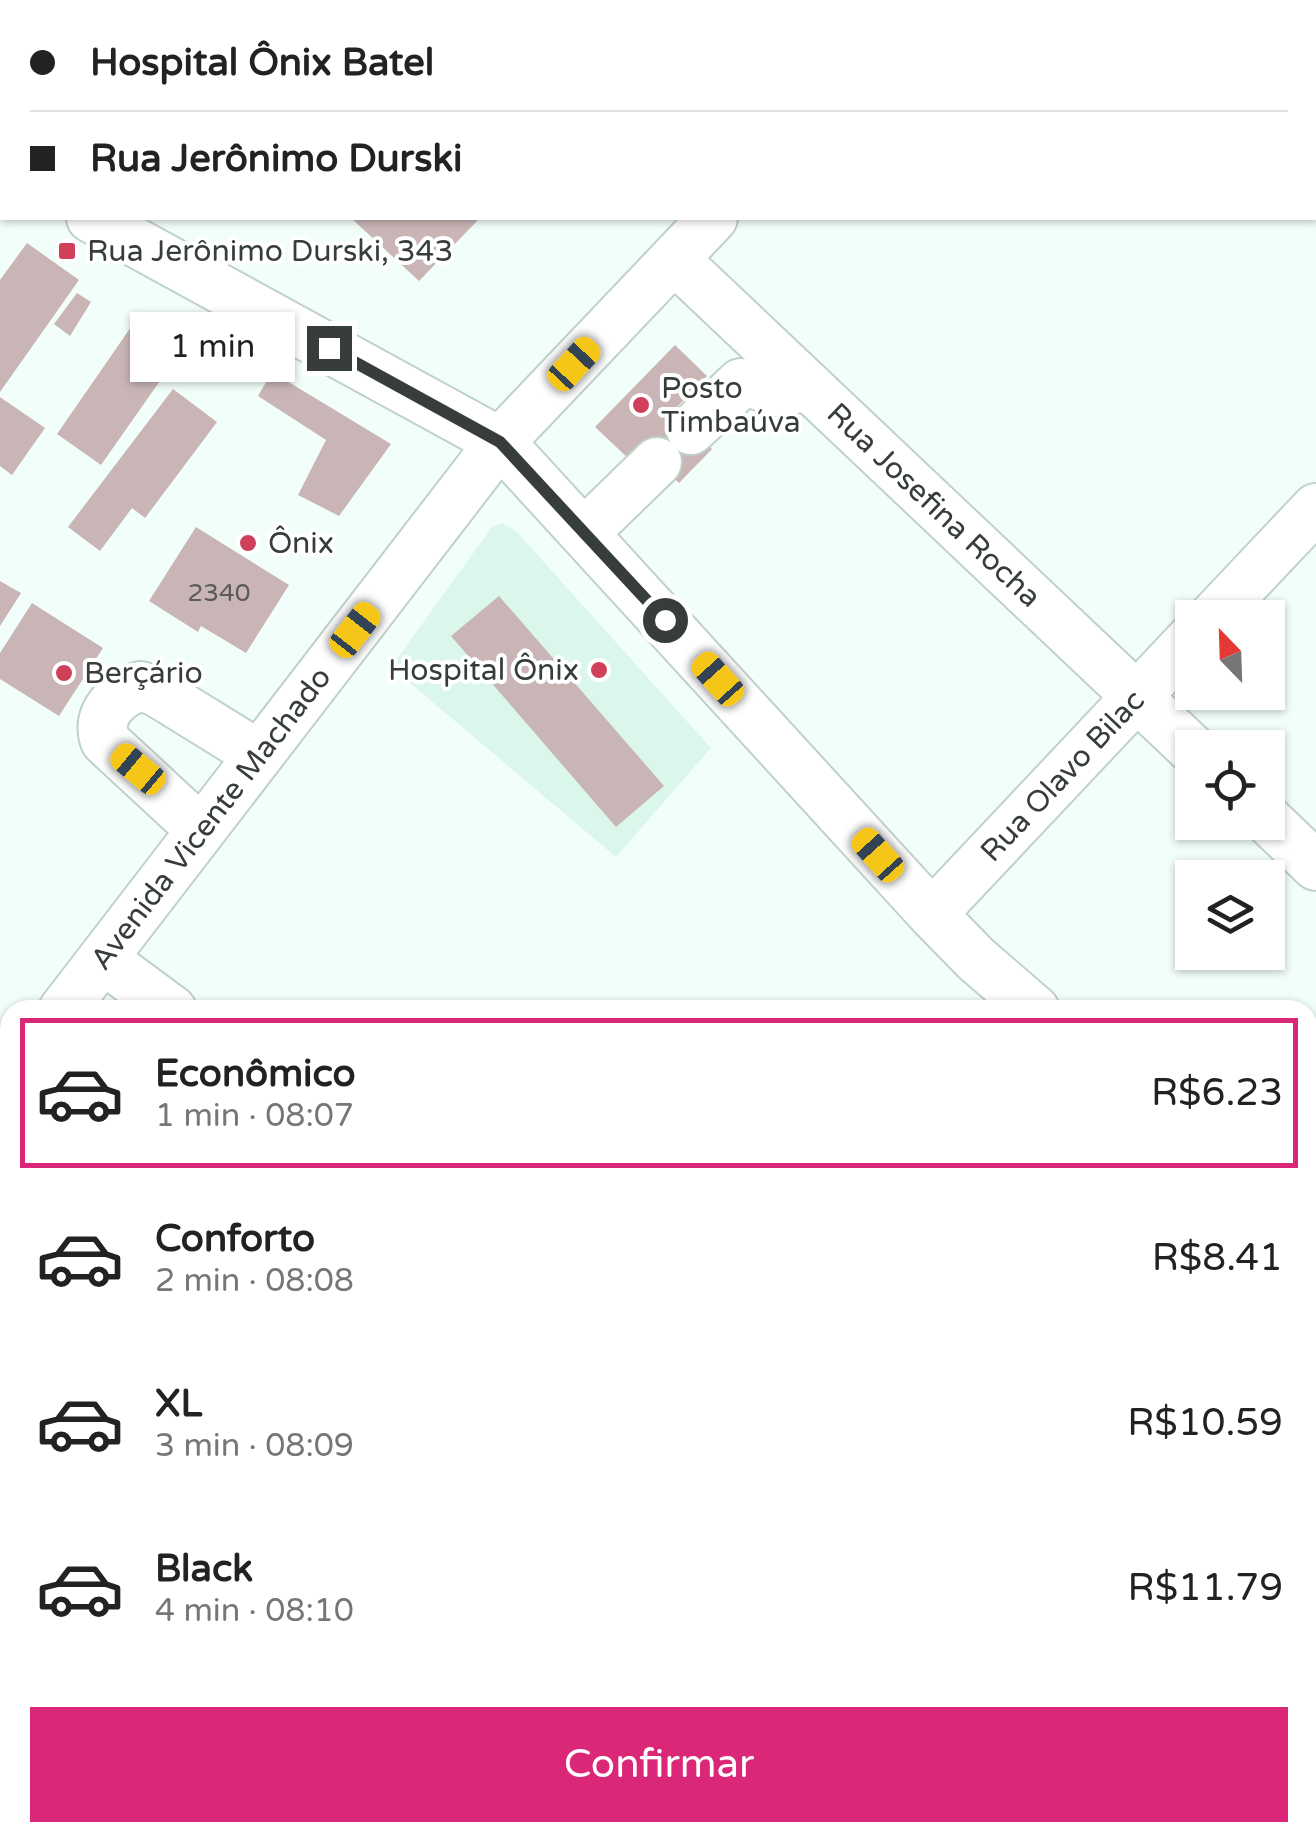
<!DOCTYPE html>
<html lang="pt">
<head>
<meta charset="utf-8">
<style>
	:root { --surface:#fff; --page:#f2f2f2; --text:#222; --muted:#767676; --line:#e0e0e0; --accent:#db2777 }
	body { margin:0; font-family:"Varela Round",sans-serif; background:var(--page); color:var(--text); height:100vh; display:flex; flex-direction:column; font-size:38px; white-space:nowrap }
	* { box-sizing:border-box; margin:0 }
	p { font-size:32px; color:var(--muted) }
	.icon { flex:none; width:55px; height:55px; fill:none; stroke:currentColor; stroke-width:2; stroke-linecap:round; stroke-linejoin:round }
	.map { position:relative; flex:1; overflow:hidden }
	.drawer { position:absolute; left:0px; top:1000px; width:1318px; height:842px; display:flex; flex-direction:column; background:var(--surface); border-radius:30px 30px 0 0; box-shadow:0 2px 8px #0004 }
	.drawer>* { flex:none }
	.guide { position:absolute; left:0px; top:0px; width:1318px; height:220px; box-shadow:0 2px 8px #0004; display:grid; align-content:center; height:220px; padding:0 30px; background:var(--surface) }
	.needle { width:65px; rotate:337deg }
	.controls { position:absolute; left:1175px; top:600px; display:grid; gap:20px }
	.controls a { display:grid; place-items:center; width:110px; height:110px; border-radius:0px; background:var(--surface); box-shadow:0 2px 8px #0004; font-size:50px }
	.end { position:absolute; width:45px; height:45px; margin:-22px; border:12px solid #363d3a; background:#fff; box-shadow:0 0 0 5px #fff }
	.from { border-radius:50% }
	.bubble { position:absolute; height:70px; border-radius:0px; background:var(--surface); box-shadow:0 2px 8px #0004; font-size:32px; font-weight:600; line-height:70px; text-align:center }
	.car { position:absolute; width:30px; height:60px; margin:-30px -15px; border-radius:12px; box-shadow:0 0 8px 2px #0007; background:linear-gradient(#f5c518 24%,#345 0 40%,#f5c518 0 76%,#345 0 86%,#f5c518 0) }
	.guide b { display:flex; align-items:center; gap:35px; height:95px; font-size:38px }
	.guide b+b { border-top:2px solid var(--line) }
	.guide i { width:25px; height:25px; background:var(--text) }
	ul { padding:18px 0 0; list-style:none }
	li { display:flex; align-items:center; gap:30px; height:150px; margin:0 20px 15px; padding:0 10px; border:5px solid transparent; border-radius:0px }
	li div { flex:1 }
	li b { display:block; font-size:38px }
	li em { font-style:normal; font-weight:600 }
	li.selected { border-color:var(--accent) }
	li>.icon { width:90px; height:90px; stroke-width:1.5 }
	.button { display:flex; gap:20px; margin-top:auto; padding:20px 30px }
	.button a { flex:1; height:115px; border-radius:0px; background:var(--accent); color:#fff; font-size:40px; font-weight:600; line-height:115px; text-align:center }
	.map>svg:first-child { display:block }
	.built { fill:#dbf7eb }
	.building { fill:#c9b5b6 }
	.lines { fill:none; stroke-linecap:round; stroke-linejoin:round }
	.minor-casing { stroke:#bfd2ca; stroke-width:52 }
	.minor { stroke:#fff; stroke-width:48 }
	.route { stroke:#363d3a; stroke-width:12 }
	.poi-dot { fill:#d0405a; stroke:#fff; stroke-width:4 }
	.labels { text-anchor:middle; dominant-baseline:central; stroke-width:8; stroke-linejoin:round; paint-order:stroke }
	.number-label { font-size:25px; fill:#5b5b59 }
	.poi-label { font-size:30px; fill:#363d3a; stroke:#fff; text-anchor:start }
	.street-label { font-size:30px; fill:#363d3a; stroke:#fff }
</style>
</head>
<body>
<div class="map">
<svg width="1316" height="1841" viewBox="0 0 1316 1841">
	<rect width="100%" height="100%" fill="#f2fef9"/>
	<!-- built -->
	<path class="built" d="M502 523 516 531 711 748 616 857 391 667 492 527Z"/>
	<!-- building -->
	<path class="building" d="M351 218H480L419 281Z
		M27 243 79 280 0 392V280Z
		M77 293 91 302 70 336 54 324Z
		M131 327 176 358 101 465 57 434Z
		M675 345 707 376 673 411 712 449 679 483 642 448 630 460 595 427Z
		M272 372 391 444 339 516 298 495 326 440 258 396Z
		M173 389 217 422 145 518 132 508 100 551 68 527Z
		M0 397 45 428 12 475 0 466Z
		M196 527 289 585 246 653 201 626 198 632 149 601Z
		M0 581 21 593 0 626Z
		M499 596 664 786 616 827 451 636Z
		M32 603 103 648 59 716 0 679V653Z
		M0 1413 10 1418V1466L0 1461Z
		M0 1524 10 1529V1582L0 1577Z"/>
	<g class="lines">
		<!-- minor casing -->
		<g class="minor-casing">
			<g id="minor">
				<path d="M918 2 920 0"/>
				<path d="M0 168 2 169"/>
				<path d="M91 218 500 442 932 914 976 959 1035 1010"/>
				<path id="s1" d="M674 259 1192 749"/>
				<path d="M691 430 741 383 758 385 774 392 809 387"/>
				<path d="M585 532 657 462"/>
				<path d="M1212 618 1316 508"/>
				<path d="M1268 820 1316 866"/>
				<path d="M201 830 105 741C95 714 117 694 141 686L157 692 259 755"/>
				<path id="s2" d="M932 914 1192 638"/>
				<path d="M103 959 172 1010"/>
				<path id="s3" d="M63 1010 500 442 713 218"/>
				<path d="M0 1092 10 1079"/>
				<path d="M1308 1187 1316 1192"/>
				<path d="M1308 1401 1316 1392"/>
				<path d="M0 1495 10 1499"/>
				<path d="M0 1612 10 1617"/>
				<path d="M0 1802 10 1804"/>
				<path d="M884 1841 892 1832"/>
			</g>
		</g>
		<!-- minor -->
		<use href="#minor" class="minor"/>
	</g>
	<g class="lines">
		<!-- route -->
		<path class="route" d="M329 348 500 442 665 620"/>
	</g>
	<!-- markers -->
	<g class="poi-dot">
		<rect x="57" y="241" width="20" height="20" rx="5"/>
		<circle cx="641" cy="405" r="10"/>
		<circle cx="248" cy="543" r="10"/>
		<circle cx="599" cy="670" r="10"/>
		<circle cx="64" cy="673" r="10"/>
	</g>
	<g class="labels">
		<!-- number labels -->
		<g class="number-label">
			<text x="219" y="593">2340</text>
		</g>
		<!-- poi labels -->
		<g class="poi-label">
			<text x="87" y="251">Rua Jerônimo Durski, 343</text>
			<text x="661" y="388">Posto<tspan x="661" dy="34">Timbaúva</tspan></text>
			<text x="268" y="543">Ônix</text>
			<text x="579" y="670" text-anchor="end">Hospital Ônix</text>
			<text x="84" y="673">Berçário</text>
		</g>
		<!-- street labels -->
		<g class="street-label">
			<text stroke="none"><textPath href="#s1" startOffset="358">Rua Josefina Rocha</textPath></text>
			<text stroke="none"><textPath href="#s2" startOffset="190">Rua Olavo Bilac</textPath></text>
			<text stroke="none"><textPath href="#s3" startOffset="242">Avenida Vicente Machado</textPath></text>
		</g>
	</g>
</svg>
<div class="controls">
<a><svg class="needle" viewBox="-14 -14 28 28"><path d="M0-13l5 13h-10z" fill="#e53935"/><path d="M0 13l5-13h-10z" fill="#767676"/></svg></a>
<a><svg class="icon" aria-label="locate" viewBox="0 0 24 24"><circle cx="12" cy="12" r="6"/><path d="M12 2v4M12 18v4M2 12h4M18 12h4"/></svg></a>
<a><svg class="icon" aria-label="layers" viewBox="0 0 24 24"><path d="M12 4l9 5-9 5-9-5zM3 14l9 5 9-5"/></svg></a>
</div>
<i class="end from" style="left:665px;top:620px"></i>
<i class="end" style="left:329px;top:348px"></i>
<div class="bubble" style="left:130px;top:312px;width:165px">1 min</div>
<i class="car" style="left:574px;top:364px;rotate:43deg"></i>
<i class="car" style="left:355px;top:630px;rotate:38deg"></i>
<i class="car" style="left:718px;top:679px;rotate:318deg"></i>
<i class="car" style="left:138px;top:769px;rotate:310deg"></i>
<i class="car" style="left:878px;top:855px;rotate:318deg"></i>
<div class="guide">
<b><i class="from"></i>Hospital Ônix Batel</b>
<b><i></i>Rua Jerônimo Durski</b>
</div>
<section class="drawer">
<ul>
<li class="selected"><svg class="icon" aria-label="car" viewBox="0 0 24 24"><path d="M5 17H2v-5l4-1 3-4h7l3 4 3 1v5h-3M9 17h6M6 11h13"/><circle cx="7" cy="17" r="2"/><circle cx="17" cy="17" r="2"/></svg><div><b>Econômico</b><p>1 min · 08:07</p></div><em>R$6.23</em></li>
<li><svg class="icon" aria-label="car" viewBox="0 0 24 24"><path d="M5 17H2v-5l4-1 3-4h7l3 4 3 1v5h-3M9 17h6M6 11h13"/><circle cx="7" cy="17" r="2"/><circle cx="17" cy="17" r="2"/></svg><div><b>Conforto</b><p>2 min · 08:08</p></div><em>R$8.41</em></li>
<li><svg class="icon" aria-label="car" viewBox="0 0 24 24"><path d="M5 17H2v-5l4-1 3-4h7l3 4 3 1v5h-3M9 17h6M6 11h13"/><circle cx="7" cy="17" r="2"/><circle cx="17" cy="17" r="2"/></svg><div><b>XL</b><p>3 min · 08:09</p></div><em>R$10.59</em></li>
<li><svg class="icon" aria-label="car" viewBox="0 0 24 24"><path d="M5 17H2v-5l4-1 3-4h7l3 4 3 1v5h-3M9 17h6M6 11h13"/><circle cx="7" cy="17" r="2"/><circle cx="17" cy="17" r="2"/></svg><div><b>Black</b><p>4 min · 08:10</p></div><em>R$11.79</em></li>
</ul>
<div class="button"><a>Confirmar</a></div>
</section>
</div>
</body>
</html>
